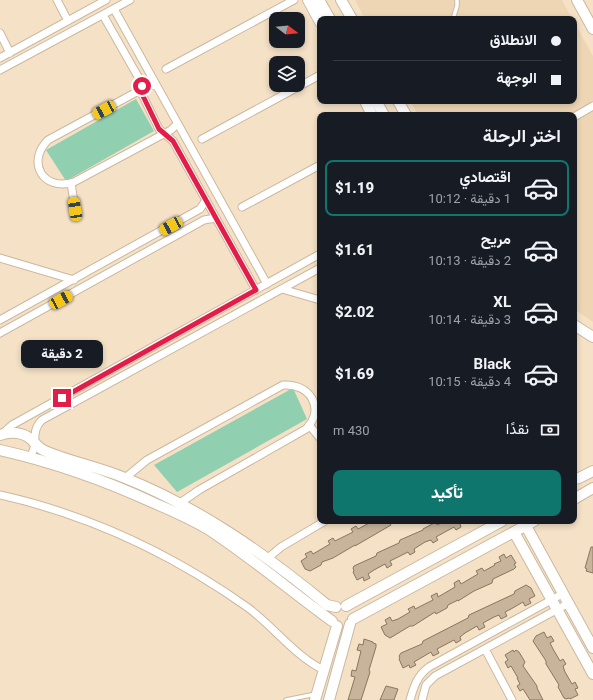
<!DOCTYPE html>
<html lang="ar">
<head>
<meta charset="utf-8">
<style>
	:root { --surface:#171b24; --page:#242831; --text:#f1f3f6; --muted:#9ea1a6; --line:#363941; --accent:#0f766e }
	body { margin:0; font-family:Roboto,Vazirmatn,sans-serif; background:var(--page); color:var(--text); direction:rtl; height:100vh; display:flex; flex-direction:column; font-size:15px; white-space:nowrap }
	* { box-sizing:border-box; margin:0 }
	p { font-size:13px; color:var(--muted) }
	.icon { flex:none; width:22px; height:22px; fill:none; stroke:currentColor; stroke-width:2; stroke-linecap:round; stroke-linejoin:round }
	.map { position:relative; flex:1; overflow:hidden; direction:ltr }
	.side { position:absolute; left:317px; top:112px; width:260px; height:412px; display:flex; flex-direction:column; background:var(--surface); border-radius:8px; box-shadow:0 2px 6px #0003; direction:rtl }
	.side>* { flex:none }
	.hud { position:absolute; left:317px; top:16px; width:260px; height:88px; border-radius:8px; box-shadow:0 2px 6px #0003; direction:rtl; display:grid; align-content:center; height:88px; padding:0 16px; background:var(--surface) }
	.needle { width:26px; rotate:106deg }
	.controls { position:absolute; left:269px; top:12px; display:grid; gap:8px }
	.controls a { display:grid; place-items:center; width:36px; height:36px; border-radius:8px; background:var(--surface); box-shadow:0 2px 6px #0003; font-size:20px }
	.end { position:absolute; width:18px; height:18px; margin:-9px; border:5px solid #e11d48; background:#fff; box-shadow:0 0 0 2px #fff }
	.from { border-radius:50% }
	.bubble { position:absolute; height:28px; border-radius:8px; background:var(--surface); box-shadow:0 2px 6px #0003; font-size:13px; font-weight:800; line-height:28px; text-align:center; direction:rtl }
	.car { position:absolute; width:12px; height:24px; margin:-12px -6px; border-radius:5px; box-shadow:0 0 3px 1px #0007; background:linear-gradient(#f5c518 24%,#345 0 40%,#f5c518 0 76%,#345 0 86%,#f5c518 0) }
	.hud b { display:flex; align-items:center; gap:14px; height:38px; font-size:15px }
	.hud b+b { border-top:1px solid var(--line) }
	.hud i { width:10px; height:10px; background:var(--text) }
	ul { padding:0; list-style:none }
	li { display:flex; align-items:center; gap:12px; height:56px; margin:0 8px 6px; padding:0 8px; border:2px solid transparent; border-radius:8px }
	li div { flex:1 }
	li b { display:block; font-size:15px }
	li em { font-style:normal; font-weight:800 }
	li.selected { border-color:var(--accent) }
	li>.icon { width:36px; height:36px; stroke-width:1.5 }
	h2 { padding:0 16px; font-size:18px; line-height:48px }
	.pay { display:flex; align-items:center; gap:10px; height:44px; padding:0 16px; font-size:15px }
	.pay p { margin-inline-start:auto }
	.primary-button { display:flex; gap:8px; margin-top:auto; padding:8px 16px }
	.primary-button a { flex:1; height:46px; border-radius:8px; background:var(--accent); color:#fff; font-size:16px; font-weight:800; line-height:46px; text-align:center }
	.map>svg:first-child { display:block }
	.built { fill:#eed6b5 }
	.green { fill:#91cfb1 }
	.building { fill:#c7b49a; stroke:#88765e }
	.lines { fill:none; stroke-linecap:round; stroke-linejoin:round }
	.lane-casing { stroke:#ccb89f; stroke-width:5.5 }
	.street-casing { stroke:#ccb89f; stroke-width:9 }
	.secondary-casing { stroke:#ccb89f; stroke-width:12 }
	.lane { stroke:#fff; stroke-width:3.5 }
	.street { stroke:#fff; stroke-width:7 }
	.secondary { stroke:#fff; stroke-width:10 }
	.route { stroke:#e11d48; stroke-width:5 }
</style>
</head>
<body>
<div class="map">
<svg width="593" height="700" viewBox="0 0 593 700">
	<rect width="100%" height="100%" fill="#f4e1c6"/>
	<!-- built -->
	<path class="built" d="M355 0H562L572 19H365Z
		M574 22 593 56V322L574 309V115H418L410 101H574Z"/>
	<!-- green -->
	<path class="green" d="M136 99 154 131 66 181 46 150Z
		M293 388 307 419 177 492 154 465Z"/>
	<!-- building -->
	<path class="building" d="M373 521H389L391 525 355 546V545L333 558 322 562 321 565 310 571 305 569 301 561 307 557 305 554 311 551 313 554 330 544 328 541 333 538 335 541 353 532 351 529 356 526 358 529Z
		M445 521H465L460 524 461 527 456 530 454 527 436 537 438 540 433 543 431 540 425 542 414 549 415 552 410 555 408 552 390 561 392 565 387 568 385 564 374 570 368 574 370 578 364 581 363 577 357 580 353 572 354 571 353 568 354 566 376 556 377 553 399 543 400 540 423 530V529L434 523H436L437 525Z
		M591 547H593V573L586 571 587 569 585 568Z
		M504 554 506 558 511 555 516 563 514 564 516 567 514 569 493 579 492 583 474 591 458 601V600L448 605 447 608 436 614 435 612 413 626H410L390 638 385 635 381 627 387 624 385 620 390 617 392 621 398 619 410 612 408 609 414 606 415 609 433 600 431 596 437 593 438 597 455 587 454 583 459 580 461 584 478 574 476 571 482 568 484 571 495 565 494 564 501 561 499 557Z
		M526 585 531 588 535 596 529 599 531 603 525 606 523 602 511 609 505 612 507 616 501 619 499 615 494 617 483 623 485 627 479 630 477 626 465 633 460 637 461 640 456 643 454 640 437 649 439 653 433 656 431 652 414 662 416 665 410 668 409 665 403 668 399 659 400 658 399 656 401 653 422 644 423 641 468 618 469 615 514 594 515 591Z
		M544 632 547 638 551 636 554 641 550 643 553 649 560 661 563 659 566 664 563 666 565 672 572 684 575 682 578 688 575 689 578 695 570 699 569 698 566 699 564 698 558 687 559 685 546 664V661L533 641 536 636Z
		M364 639 373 642V643L376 644V647L369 670 370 672 361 700H348L355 677 351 676 352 670 356 671 361 651 357 650 359 644 363 645Z
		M513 650 514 652 516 650 519 652 525 662 523 666 537 686V688L543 700H530L523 689 520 691 517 686 520 684 517 678H518L511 666 508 668 505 662 508 660 505 655Z
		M386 686 398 689 394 700H380Z"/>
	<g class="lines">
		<!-- lane casing -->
		<g class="lane-casing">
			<path id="lane" d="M453 19 457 6V0
				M286 700 316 694"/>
		</g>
		<!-- street casing -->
		<g class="street-casing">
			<path id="street" d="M57 0 68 21
				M114 9 267 284
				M103 15 141 82 142 94 159 129 173 141 256 290
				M0 33 10 53
				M0 58 106 0
				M166 69 294 0
				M0 70 130 0
				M156 86 152 85 144 88 48 140C26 162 43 192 74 182L171 130 177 124
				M574 117 593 106
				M202 139 320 75
				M71 183 75 209
				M242 207 320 165
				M0 258 74 280
				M282 289 320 300
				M0 320 200 209 206 200
				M0 333 204 220 216 218
				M309 425 320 438
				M2 434 12 425 320 254
				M29 457C40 447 29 432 42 420L320 268
				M125 478 147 460 283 385C310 383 326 409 306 429L199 490 180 503
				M0 495C90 515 172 554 247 607 272 625 297 658 324 670
				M268 558 281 547 325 521
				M485 649 512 700
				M410 700C414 686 417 676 429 667L564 593
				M422 700 426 685 435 676 569 603"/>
		</g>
		<!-- secondary casing -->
		<g class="secondary-casing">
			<path id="secondary" d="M308 0 320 22
				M319 0 330 19
				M341 0 352 19
				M577 0 593 29
				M365 101 372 115
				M376 101 384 115
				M398 101 406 115
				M574 325 593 337
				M0 435C10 431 22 432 31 439 36 444 38 448 45 451 71 462 99 467 125 478 200 508 265 554 327 605L336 607
				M0 450C53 462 104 480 154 503 173 511 193 520 211 531 253 559 292 592 332 621
				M574 479 579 478 593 471
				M574 499 593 488
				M526 526 593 648
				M514 532 593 674
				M346 606 502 521
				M353 619 534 521
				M315 700 337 626
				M329 700 350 624"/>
		</g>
		<!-- lane -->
		<use href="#lane" class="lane"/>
		<!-- street -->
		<use href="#street" class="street"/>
		<!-- secondary -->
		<use href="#secondary" class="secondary"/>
	</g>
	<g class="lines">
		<!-- route -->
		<path class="route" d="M62 398 256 290 173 141 159 129 142 94V86"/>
	</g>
</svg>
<div class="controls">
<a><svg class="needle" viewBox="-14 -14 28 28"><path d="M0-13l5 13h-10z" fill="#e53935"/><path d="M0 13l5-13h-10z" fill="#9ea1a6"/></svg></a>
<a><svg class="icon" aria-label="layers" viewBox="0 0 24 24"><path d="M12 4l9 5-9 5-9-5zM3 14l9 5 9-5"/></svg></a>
</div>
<i class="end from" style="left:142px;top:86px"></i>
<i class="end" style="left:62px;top:398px"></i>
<div class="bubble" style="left:21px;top:340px;width:82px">2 دقيقة</div>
<i class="car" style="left:104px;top:110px;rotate:242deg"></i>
<i class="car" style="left:75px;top:209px;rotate:351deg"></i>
<i class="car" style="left:171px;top:226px;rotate:241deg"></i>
<i class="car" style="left:61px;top:300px;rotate:61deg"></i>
<div class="hud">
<b><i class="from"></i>الانطلاق</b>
<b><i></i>الوجهة</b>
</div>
<section class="side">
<h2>اختر الرحلة</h2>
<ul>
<li class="selected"><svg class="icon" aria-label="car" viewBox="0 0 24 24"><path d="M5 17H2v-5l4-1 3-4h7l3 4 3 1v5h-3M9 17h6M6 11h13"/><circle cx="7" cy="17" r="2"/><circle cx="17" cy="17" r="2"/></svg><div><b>اقتصادي</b><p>1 دقيقة · 10:12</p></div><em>$1.19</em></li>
<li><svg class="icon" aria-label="car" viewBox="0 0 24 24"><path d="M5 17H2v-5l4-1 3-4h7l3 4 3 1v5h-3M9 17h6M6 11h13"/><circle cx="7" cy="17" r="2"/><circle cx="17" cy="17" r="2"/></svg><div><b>مريح</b><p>2 دقيقة · 10:13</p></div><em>$1.61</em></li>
<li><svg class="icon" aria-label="car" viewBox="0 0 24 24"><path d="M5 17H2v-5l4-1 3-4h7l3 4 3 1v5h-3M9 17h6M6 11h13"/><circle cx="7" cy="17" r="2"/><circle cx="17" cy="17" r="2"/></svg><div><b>XL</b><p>3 دقيقة · 10:14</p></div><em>$2.02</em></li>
<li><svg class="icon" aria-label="car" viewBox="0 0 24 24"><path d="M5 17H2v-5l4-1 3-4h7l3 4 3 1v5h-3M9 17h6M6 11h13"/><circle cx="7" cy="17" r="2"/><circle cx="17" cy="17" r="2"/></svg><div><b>Black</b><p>4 دقيقة · 10:15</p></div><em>$1.69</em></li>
</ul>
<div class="pay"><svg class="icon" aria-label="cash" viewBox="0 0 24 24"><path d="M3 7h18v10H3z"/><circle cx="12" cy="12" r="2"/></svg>نقدًا<p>430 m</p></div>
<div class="primary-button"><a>تأكيد</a></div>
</section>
</div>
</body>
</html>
